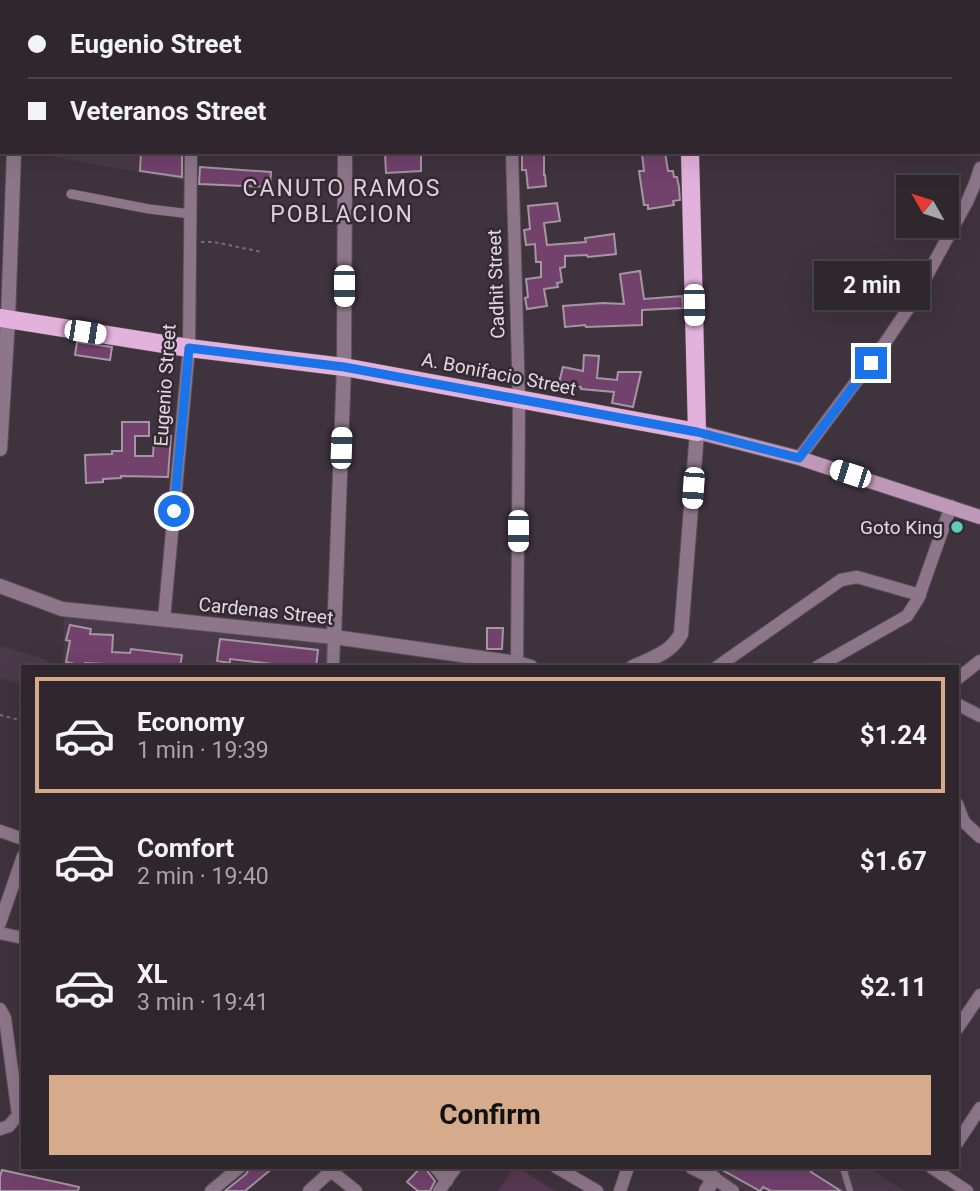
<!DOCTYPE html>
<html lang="en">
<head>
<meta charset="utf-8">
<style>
	:root { --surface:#2f262e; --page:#372e36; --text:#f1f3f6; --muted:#a7a5aa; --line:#4a434a; --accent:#d6ab8b }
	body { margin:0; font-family:Roboto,sans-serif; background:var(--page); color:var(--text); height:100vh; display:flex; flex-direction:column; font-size:26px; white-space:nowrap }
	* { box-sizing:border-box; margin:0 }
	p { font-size:23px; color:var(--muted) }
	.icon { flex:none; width:38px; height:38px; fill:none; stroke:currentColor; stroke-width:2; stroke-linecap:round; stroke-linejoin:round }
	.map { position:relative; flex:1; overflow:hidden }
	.panel { position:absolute; left:21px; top:665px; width:938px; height:504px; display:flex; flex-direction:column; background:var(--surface); border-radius:0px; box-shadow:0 7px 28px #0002,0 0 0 2px var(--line) }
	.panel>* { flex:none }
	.banner { position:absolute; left:0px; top:0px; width:980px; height:154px; box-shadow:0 7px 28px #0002,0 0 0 2px var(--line); display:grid; align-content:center; height:154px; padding:0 28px; background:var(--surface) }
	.needle { width:46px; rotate:309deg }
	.fabs { position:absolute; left:896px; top:175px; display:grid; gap:14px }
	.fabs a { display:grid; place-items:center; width:63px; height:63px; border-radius:0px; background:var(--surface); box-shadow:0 7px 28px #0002,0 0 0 2px var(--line); font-size:35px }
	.end { position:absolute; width:32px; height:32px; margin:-16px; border:9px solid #1a73e8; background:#fff; box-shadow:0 0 0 4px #fff }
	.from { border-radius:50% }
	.bubble { position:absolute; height:49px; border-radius:0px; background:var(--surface); box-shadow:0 7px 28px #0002,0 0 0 2px var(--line); font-size:23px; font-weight:700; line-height:49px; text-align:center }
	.car { position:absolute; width:21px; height:42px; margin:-21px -10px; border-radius:9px; box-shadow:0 0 5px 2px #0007; background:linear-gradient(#fff 24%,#345 0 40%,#fff 0 76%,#345 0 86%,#fff 0) }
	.banner b { display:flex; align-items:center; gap:24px; height:66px; font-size:26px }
	.banner b+b { border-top:2px solid var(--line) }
	.banner i { width:18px; height:18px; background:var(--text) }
	ul { padding:12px 0 0; list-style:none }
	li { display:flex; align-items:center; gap:21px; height:116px; margin:0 14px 10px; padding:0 14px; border:4px solid transparent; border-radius:0px }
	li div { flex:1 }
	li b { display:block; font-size:26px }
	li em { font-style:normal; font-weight:700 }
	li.current { border-color:var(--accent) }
	li>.icon { width:63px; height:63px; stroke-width:1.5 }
	.action { display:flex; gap:14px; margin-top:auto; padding:14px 28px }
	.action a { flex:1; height:80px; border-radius:0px; background:var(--accent); color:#111; font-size:28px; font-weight:700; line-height:80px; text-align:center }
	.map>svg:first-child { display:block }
	.built { fill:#4b3a49 }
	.green { fill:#563852 }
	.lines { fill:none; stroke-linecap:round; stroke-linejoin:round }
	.stream { stroke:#654463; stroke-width:3.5 }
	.building { fill:#72416c; stroke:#a596a2; stroke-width:2 }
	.service-casing { stroke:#5c515a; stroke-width:8 }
	.pedestrian-casing { stroke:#5c515a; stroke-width:10 }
	.minor-casing { stroke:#5c515a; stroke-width:14 }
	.tertiary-casing { stroke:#5c515a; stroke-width:16 }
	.secondary-casing { stroke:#5c515a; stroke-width:16 }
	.primary-casing { stroke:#5c515a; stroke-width:19 }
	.path { stroke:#786d76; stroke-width:2; stroke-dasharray:3.5 3.5; stroke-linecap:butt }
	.service { stroke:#8e768a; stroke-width:6 }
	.pedestrian { stroke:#8e768a; stroke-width:9 }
	.minor { stroke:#8e768a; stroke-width:12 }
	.tertiary { stroke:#8e768a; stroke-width:14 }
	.secondary { stroke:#be98b8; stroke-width:14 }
	.primary { stroke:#e3b2dc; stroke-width:18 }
	.route { stroke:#1a73e8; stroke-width:9 }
	.poi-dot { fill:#5bcebc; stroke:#352933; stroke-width:2.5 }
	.labels { text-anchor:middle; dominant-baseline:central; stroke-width:5; stroke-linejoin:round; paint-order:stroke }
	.street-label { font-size:19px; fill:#e2dae0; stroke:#352933 }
	.poi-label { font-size:19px; fill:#e2dae0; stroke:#352933; text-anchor:end }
	.quarter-label { font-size:23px; letter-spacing:2px; fill:#dfd0dd; stroke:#352933 }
</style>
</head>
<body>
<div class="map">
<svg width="980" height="1191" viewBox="0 0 980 1191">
	<rect width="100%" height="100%" fill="#3f333d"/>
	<!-- built -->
	<path class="built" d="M29 152H185V181Z
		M64 614 328 641 327 667H63Z
		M0 646 47 660 46 667H23V685L0 678Z
		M867 1167 905 1191H746L706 1168Z"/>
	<!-- green -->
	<path class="green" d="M513 1167H517L555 1191H498Z"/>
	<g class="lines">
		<!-- stream -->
		<path class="stream" d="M959 0 962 2
			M978 11 980 13"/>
	</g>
	<!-- building -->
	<path class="building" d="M155 152H182V177L140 171 141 153 154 154Z
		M421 152V171L386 173 385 153Z
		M655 152H665L668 171H673L674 177H677L679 187 680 200 673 201 674 205 648 209V205H644L639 171H644L642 154Z
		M522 153H544V175H545L546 186 528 188 526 170H522Z
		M200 167 271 172 270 187 199 184Z
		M557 203 560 221 544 223 547 245 586 242 585 238 614 234 616 254 588 257 587 255 565 256V267L560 268 562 282 557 283 558 287 544 289 547 306 527 309 525 298 528 297 526 279 541 277V262H536L535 244 526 245 524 230 530 229 528 206Z
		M640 271 644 299 682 296 683 308 642 310V325L586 327 585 325 565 327 563 306 603 303 624 304 620 274Z
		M77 342 112 347 110 360 75 355Z
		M584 355 599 356 597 378 617 380 618 372H641L633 407 612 403 614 392 581 389V387L559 383 563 367 583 371Z
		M122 422H149V436H135V456H153L154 435 171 436 168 477 121 476V478L103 479V482L86 483 85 455 112 454V451H122Z
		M70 625 91 629 90 634 113 635 112 652 130 653 131 649 182 655 180 667H129V665L85 663 84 666 66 662 70 641 66 640Z
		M487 628H503L502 649H487Z
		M220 639 318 650 316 667H299L230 659V663L217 661Z
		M250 1167H274L245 1191H225L246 1174Z
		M421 1167H426L428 1172 435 1181 430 1191H418L407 1182Z
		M717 1167H814L811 1172 841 1191H771L763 1187 760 1191Z
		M2 1170 79 1187 78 1191H0V1176Z"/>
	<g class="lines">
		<!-- service casing -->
		<g class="service-casing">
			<path id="service" d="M849 1167 844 1171 850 1191"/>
		</g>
		<!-- pedestrian casing -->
		<g class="pedestrian-casing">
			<path id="pedestrian" d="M71 194 149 209 191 214"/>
		</g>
		<!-- minor casing -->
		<g class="minor-casing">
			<path id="minor" d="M192 0V2
				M508 0V2
				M943 0 946 2
				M978 20 980 21
				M512 152 519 399 517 663
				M799 458 885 343 912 303 967 202 976 181 980 168
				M164 619 189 348 191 152
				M333 667 334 637
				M717 667 841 580 857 577 920 595
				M817 667 907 616 918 599 951 506
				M957 679 980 661
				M957 704 980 716
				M957 804 964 822 980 837
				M0 831 23 839
				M0 923 23 856
				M0 933 23 938
				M0 1009 5 1018 18 1115 9 1126 0 1129
				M957 1029 980 995
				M957 1143 980 1108
				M326 1167 356 1191
				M435 1167 447 1181
				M556 1167 597 1191
				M931 1167 967 1191
				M714 1178 733 1191
				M211 1191 240 1167
				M309 1191 331 1171
				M439 1191 456 1167
				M620 1191 628 1167"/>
		</g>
		<!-- tertiary casing -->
		<g class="tertiary-casing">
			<path id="tertiary" d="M56 0 67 2
				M20 2V0
				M349 2V0
				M978 116H980
				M0 449 8 319 14 152
				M0 586 62 609 334 637 517 663 531 667
				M334 637 344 367 345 152
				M633 667C652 658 671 653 681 634L697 432
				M692 1167 714 1178 706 1191"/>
		</g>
		<!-- secondary casing -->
		<g class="secondary-casing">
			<path id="secondary" d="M697 432 799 458 980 517"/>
		</g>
		<!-- primary casing -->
		<g class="primary-casing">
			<path id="primary" d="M690 2V0
				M0 318 189 348 344 367 697 432 690 152"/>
		</g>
		<!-- path -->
		<path class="path" d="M843 0 846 2
			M201 242H214L262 252
			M0 715 23 721"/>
		<!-- service -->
		<use href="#service" class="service"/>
		<!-- pedestrian -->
		<use href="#pedestrian" class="pedestrian"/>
		<!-- minor -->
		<use href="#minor" class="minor"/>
		<!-- tertiary -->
		<use href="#tertiary" class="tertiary"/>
		<!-- secondary -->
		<use href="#secondary" class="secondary"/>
		<!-- primary -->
		<use href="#primary" class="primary"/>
	</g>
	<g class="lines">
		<!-- route -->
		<path class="route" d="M174 511 189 348 344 367 697 432 799 458 871 363"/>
	</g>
	<!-- markers -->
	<circle class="poi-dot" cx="957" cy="527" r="7"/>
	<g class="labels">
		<!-- street labels -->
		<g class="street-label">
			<text transform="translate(496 284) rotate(-92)">Cadhit Street</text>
			<text transform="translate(499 374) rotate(11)">A. Bonifacio Street</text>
			<text transform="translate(165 385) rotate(-86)">Eugenio Street</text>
			<text transform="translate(266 611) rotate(6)">Cardenas Street</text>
		</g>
		<!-- poi labels -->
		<g class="poi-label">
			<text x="943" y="527">Goto King</text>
		</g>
		<!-- quarter labels -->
		<g class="quarter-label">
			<text x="342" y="188">CANUTO RAMOS<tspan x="342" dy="26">POBLACION</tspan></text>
		</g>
	</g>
</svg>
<div class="fabs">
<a><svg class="needle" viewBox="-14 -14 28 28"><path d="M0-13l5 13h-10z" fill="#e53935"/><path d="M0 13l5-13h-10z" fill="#a7a5aa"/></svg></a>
</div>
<i class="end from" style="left:174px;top:511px"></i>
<i class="end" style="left:871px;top:363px"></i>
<div class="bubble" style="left:814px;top:261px;width:116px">2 min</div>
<i class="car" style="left:344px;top:286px;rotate:180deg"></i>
<i class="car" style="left:694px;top:305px;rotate:179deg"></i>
<i class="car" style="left:85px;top:332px;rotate:99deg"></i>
<i class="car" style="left:341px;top:448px;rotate:2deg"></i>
<i class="car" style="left:850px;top:474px;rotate:288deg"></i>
<i class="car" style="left:693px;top:488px;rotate:184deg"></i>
<i class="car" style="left:518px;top:531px;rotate:180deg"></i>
<div class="banner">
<b><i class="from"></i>Eugenio Street</b>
<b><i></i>Veteranos Street</b>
</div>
<section class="panel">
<ul>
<li class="current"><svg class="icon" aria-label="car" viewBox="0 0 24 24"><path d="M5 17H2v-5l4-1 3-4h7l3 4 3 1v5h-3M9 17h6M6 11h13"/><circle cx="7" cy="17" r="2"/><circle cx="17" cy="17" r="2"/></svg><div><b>Economy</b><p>1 min · 19:39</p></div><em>$1.24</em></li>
<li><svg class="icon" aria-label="car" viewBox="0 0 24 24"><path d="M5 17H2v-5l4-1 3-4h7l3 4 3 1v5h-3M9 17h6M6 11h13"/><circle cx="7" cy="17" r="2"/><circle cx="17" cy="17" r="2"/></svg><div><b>Comfort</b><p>2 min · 19:40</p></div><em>$1.67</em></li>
<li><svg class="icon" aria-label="car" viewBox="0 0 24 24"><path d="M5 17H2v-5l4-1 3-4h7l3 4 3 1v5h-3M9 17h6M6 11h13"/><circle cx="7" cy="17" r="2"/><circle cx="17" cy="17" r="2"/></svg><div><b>XL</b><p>3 min · 19:41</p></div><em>$2.11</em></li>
</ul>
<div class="action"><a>Confirm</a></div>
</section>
</div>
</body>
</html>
